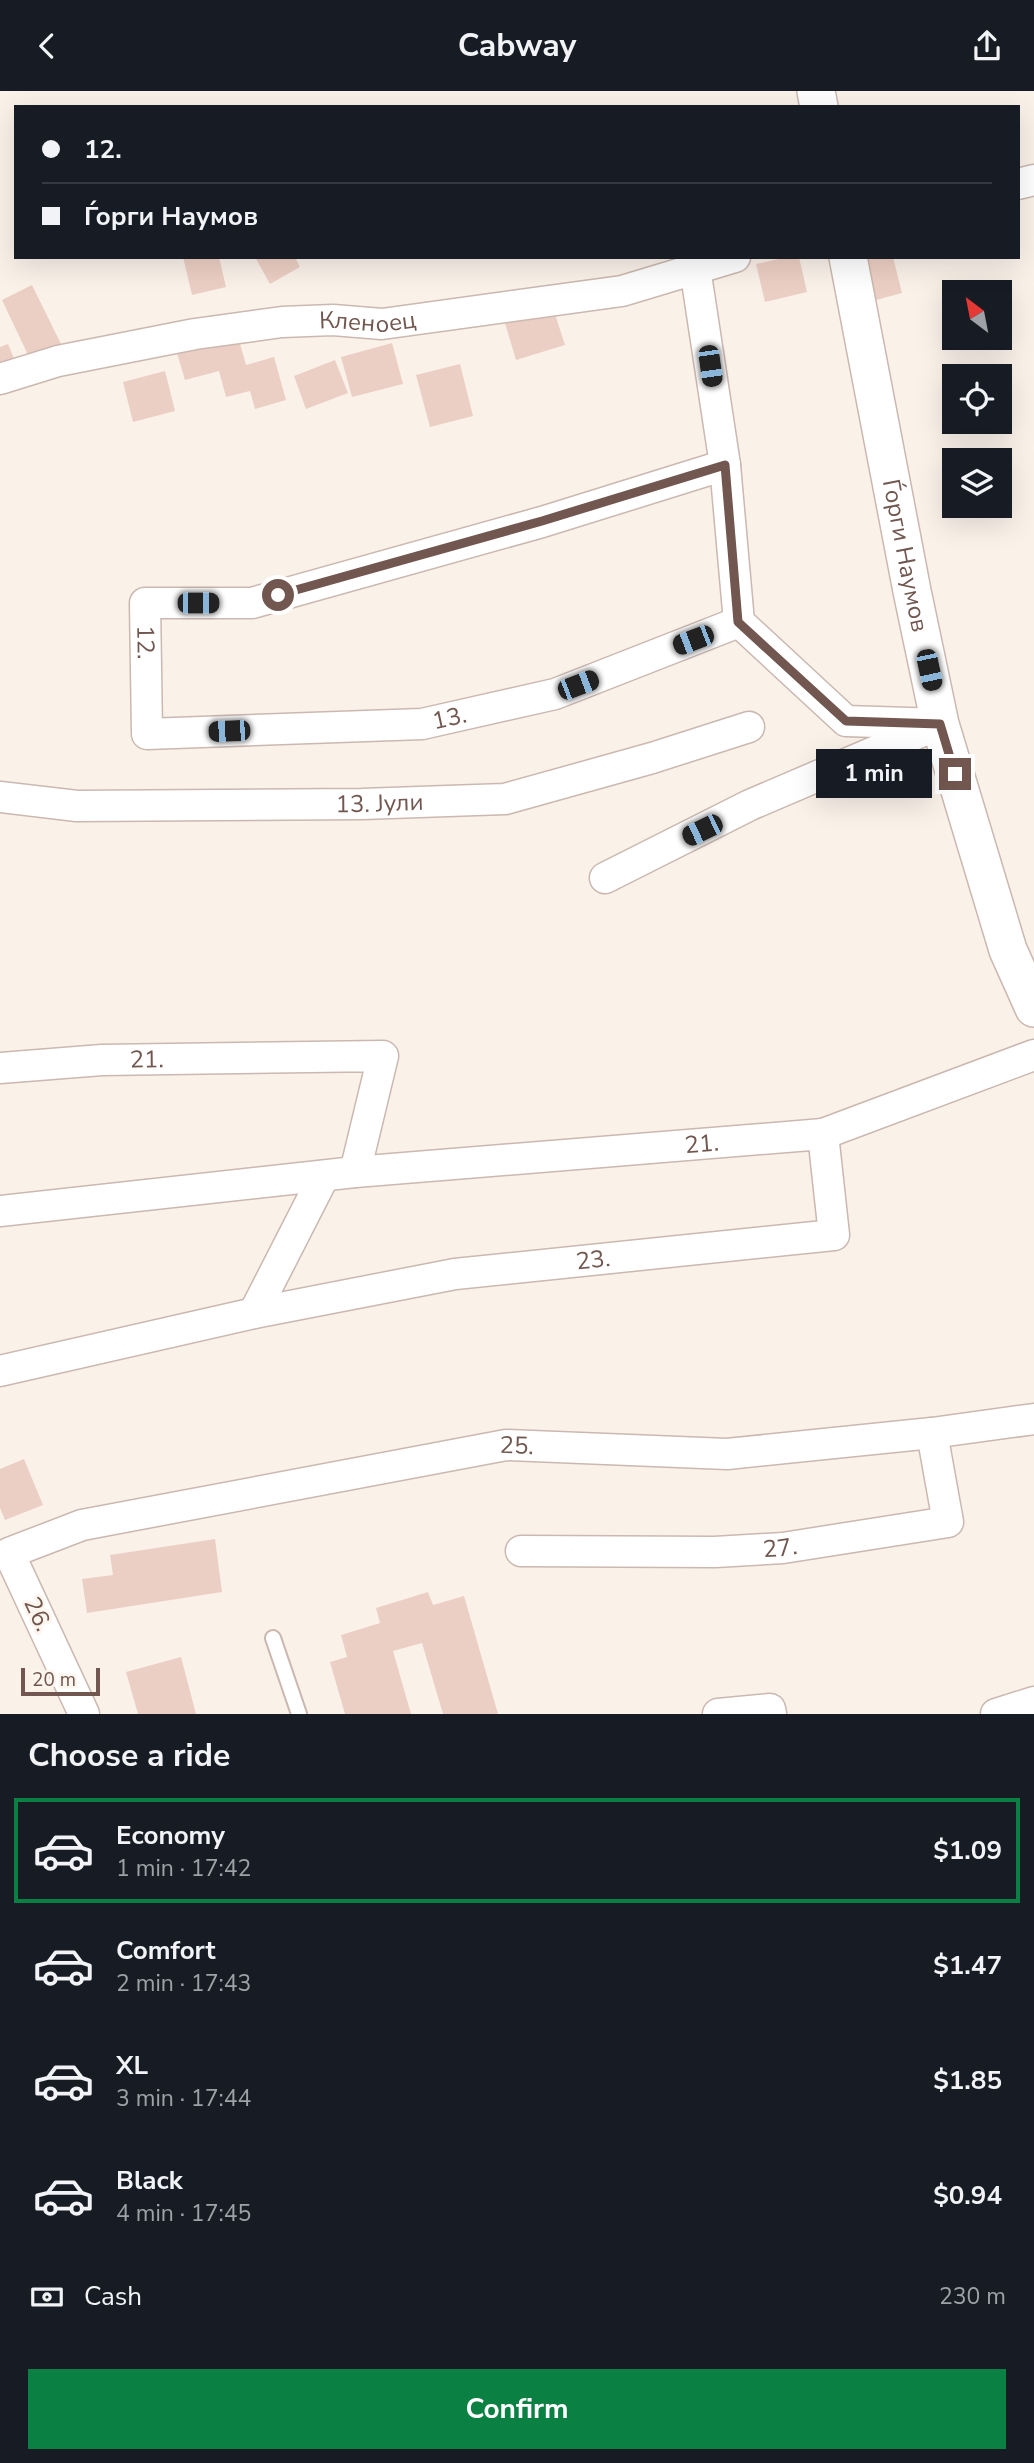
<!DOCTYPE html>
<html lang="en">
<head>
<meta charset="utf-8">
<style>
	:root { --surface:#171b24; --page:#242831; --text:#f1f3f6; --muted:#9ea1a6; --line:#363941; --accent:#0b8043 }
	body { margin:0; font-family:"Nunito Sans",sans-serif; background:var(--page); color:var(--text); height:100vh; display:flex; flex-direction:column; font-size:26px; white-space:nowrap }
	* { box-sizing:border-box; margin:0 }
	p { font-size:23px; color:var(--muted) }
	.icon { flex:none; width:38px; height:38px; fill:none; stroke:currentColor; stroke-width:2; stroke-linecap:round; stroke-linejoin:round }
	.map { position:relative; height:1623px; overflow:hidden }
	.drawer { display:flex; flex-direction:column; background:var(--surface); flex:1 }
	.drawer>* { flex:none }
	.hud { position:absolute; left:14px; top:14px; width:1006px; height:154px; border-radius:0px; box-shadow:0 7px 28px #0002; display:grid; align-content:center; height:154px; padding:0 28px; background:var(--surface) }
	.needle { width:46px; rotate:328deg }
	.tools { position:absolute; left:942px; top:189px; display:grid; gap:14px }
	.tools a { display:grid; place-items:center; width:70px; height:70px; border-radius:0px; background:var(--surface); box-shadow:0 7px 28px #0002; font-size:35px }
	.scale { position:absolute; left:21px; bottom:18px; width:79px; box-sizing:border-box; padding-left:7px; border:4px solid #71574f; border-top:0; font-size:19px; line-height:24px; white-space:nowrap; color:#71574f; -webkit-text-stroke:5px #fdf6ef; paint-order:stroke }
	.end { position:absolute; width:32px; height:32px; margin:-16px; border:9px solid #71574f; background:#fff; box-shadow:0 0 0 4px #fff }
	.from { border-radius:50% }
	.bubble { position:absolute; height:49px; border-radius:0px; background:var(--surface); box-shadow:0 7px 28px #0002; font-size:23px; font-weight:700; line-height:49px; text-align:center }
	.car { position:absolute; width:21px; height:42px; margin:-21px -10px; border-radius:9px; box-shadow:0 0 5px 2px #0007; background:linear-gradient(#222 24%,#8ab4d8 0 40%,#222 0 76%,#8ab4d8 0 86%,#222 0) }
	.hud b { display:flex; align-items:center; gap:24px; height:66px; font-size:26px }
	.hud b+b { border-top:2px solid var(--line) }
	.hud i { width:18px; height:18px; background:var(--text) }
	ul { padding:0; list-style:none }
	li { display:flex; align-items:center; gap:21px; height:105px; margin:0 14px 10px; padding:0 14px; border:4px solid transparent; border-radius:0px }
	li div { flex:1 }
	li b { display:block; font-size:26px }
	li em { font-style:normal; font-weight:700 }
	li.on { border-color:var(--accent) }
	li>.icon { width:63px; height:63px; stroke-width:1.5 }
	h2 { padding:0 28px; font-size:32px; line-height:84px }
	.pay { display:flex; align-items:center; gap:18px; height:77px; padding:0 28px; font-size:26px }
	.pay p { margin-inline-start:auto }
	.button { display:flex; gap:14px; margin-top:auto; padding:14px 28px }
	.button a { flex:1; height:80px; border-radius:0px; background:var(--accent); color:#fff; font-size:28px; font-weight:700; line-height:80px; text-align:center }
	header { display:flex; justify-content:space-between; align-items:center; height:91px; padding:0 28px; background:var(--surface); font-size:32px; font-weight:700 }
	.map>svg:first-child { display:block }
	.building { fill:#eccfc4 }
	.lines { fill:none; stroke-linecap:round; stroke-linejoin:round }
	.service-casing { stroke:#cbb8b0; stroke-width:18 }
	.minor-casing { stroke:#cbb8b0; stroke-width:33 }
	.tertiary-casing { stroke:#cbb8b0; stroke-width:40 }
	.service { stroke:#fff; stroke-width:14 }
	.minor { stroke:#fff; stroke-width:30 }
	.tertiary { stroke:#fff; stroke-width:37 }
	.route { stroke:#71574f; stroke-width:9 }
	.labels { text-anchor:middle; dominant-baseline:central; stroke-width:6; stroke-linejoin:round; paint-order:stroke }
	.street-label { font-size:24px; fill:#71574f; stroke:#fdf6ef }
</style>
</head>
<body>
<header><svg class="icon" aria-label="back" viewBox="0 0 24 24"><path d="M15 5l-7 7 7 7"/></svg>Cabway<svg class="icon" aria-label="share" viewBox="0 0 24 24"><path d="M12 15V3M7 8l5-5 5 5M5 13v7h14v-7"/></svg></header>
<div class="map">
<svg width="1034" height="1623" viewBox="0 0 1034 1623">
	<rect width="100%" height="100%" fill="#faf1e9"/>
	<!-- building -->
	<path class="building" d="M183 166H219L226 196 192 204Z
		M255 166H295L300 176 270 193Z
		M787 166H799L807 201 765 211 756 173Z
		M853 166H893L902 202 865 212Z
		M32 194 61 253 30 268 2 209Z
		M552 214 565 254 516 269 504 229Z
		M237 242 246 274 274 266 286 309 255 318 250 300 226 306 219 280 185 289 176 259Z
		M392 252 403 293 352 306 341 266Z
		M8 253 15 270 0 276V256Z
		M335 269 348 302 306 318 294 285Z
		M460 273 473 325 430 336 416 284Z
		M165 280 175 320 133 331 123 291Z
		M24 1368 43 1414 5 1429 0 1417V1378Z
		M215 1448 222 1501 87 1522 82 1488 113 1484 110 1464Z
		M428 1501 433 1514 464 1505 498 1623H443L422 1552 393 1560 411 1623H345L330 1571 347 1566 341 1544 380 1532 376 1517Z
		M181 1566 196 1623H138L126 1581Z"/>
	<g class="lines">
		<!-- service casing -->
		<g class="service-casing">
			<path id="service" d="M273 1547 299 1623"/>
		</g>
		<!-- minor casing -->
		<g class="minor-casing">
			<g id="minor">
				<path d="M1018 93 1034 89"/>
				<path d="M695 177 725 374 739 531 846 630 940 633"/>
				<path id="s1" d="M0 288 58 270 195 243 282 231 333 229 382 233 622 200 735 166"/>
				<path id="s2" d="M725 374 542 431 252 512H145L147 643 422 633 555 603 739 531"/>
				<path id="s3" d="M0 706 77 715 362 713 505 708 652 667 749 636"/>
				<path d="M605 787 750 714 930 637"/>
				<path id="s4" d="M0 977 102 969 383 965 355 1081"/>
				<path id="s5" d="M0 1120 355 1081 823 1043 1034 964"/>
				<path d="M254 1222 324 1085"/>
				<path id="s6" d="M0 1280 254 1222 455 1183 834 1144 823 1043"/>
				<path id="s7" d="M521 1460 715 1461 783 1457 948 1431 932 1342"/>
				<path id="s8" d="M84 1623 9 1462 82 1434 506 1354 727 1363 932 1342 1034 1328"/>
				<path d="M718 1623 770 1618 771 1623"/>
				<path d="M996 1623 1034 1611"/>
			</g>
		</g>
		<!-- tertiary casing -->
		<g class="tertiary-casing">
			<g id="tertiary">
				<path d="M816 0 819 16"/>
				<path id="s9" d="M848 166 912 500 940 633 1008 859 1034 917"/>
			</g>
		</g>
		<!-- service -->
		<use href="#service" class="service"/>
		<!-- minor -->
		<use href="#minor" class="minor"/>
		<!-- tertiary -->
		<use href="#tertiary" class="tertiary"/>
	</g>
	<g class="lines">
		<!-- route -->
		<path class="route" d="M278 504 542 430 725 374 738 531 846 630 940 633 955 683"/>
	</g>
	<g class="labels">
		<!-- street labels -->
		<g class="street-label">
			<text stroke="none"><textPath href="#s1" startOffset="374">Кленоец</textPath></text>
			<text stroke="none"><textPath href="#s9" startOffset="304">Ѓорги Наумов</textPath></text>
			<text stroke="none"><textPath href="#s2" startOffset="639">12.</textPath></text>
			<text stroke="none"><textPath href="#s2" startOffset="1034">13.</textPath></text>
			<text stroke="none"><textPath href="#s3" startOffset="380">13. Јули</textPath></text>
			<text stroke="none"><textPath href="#s4" startOffset="147">21.</textPath></text>
			<text stroke="none"><textPath href="#s5" startOffset="705">21.</textPath></text>
			<text stroke="none"><textPath href="#s6" startOffset="604">23.</textPath></text>
			<text stroke="none"><textPath href="#s8" startOffset="698">25.</textPath></text>
			<text stroke="none"><textPath href="#s7" startOffset="259">27.</textPath></text>
			<text transform="translate(38 1523) rotate(65)">26.</text>
		</g>
	</g>
</svg>
<div class="tools">
<a><svg class="needle" viewBox="-14 -14 28 28"><path d="M0-13l5 13h-10z" fill="#e53935"/><path d="M0 13l5-13h-10z" fill="#9ea1a6"/></svg></a>
<a><svg class="icon" aria-label="locate" viewBox="0 0 24 24"><circle cx="12" cy="12" r="6"/><path d="M12 2v4M12 18v4M2 12h4M18 12h4"/></svg></a>
<a><svg class="icon" aria-label="layers" viewBox="0 0 24 24"><path d="M12 4l9 5-9 5-9-5zM3 14l9 5 9-5"/></svg></a>
</div>
<div class="scale">20 m</div>
<i class="end from" style="left:278px;top:504px"></i>
<i class="end" style="left:955px;top:683px"></i>
<div class="bubble" style="left:816px;top:658px;width:116px">1 min</div>
<i class="car" style="left:710px;top:275px;rotate:172deg"></i>
<i class="car" style="left:198px;top:512px;rotate:90deg"></i>
<i class="car" style="left:693px;top:549px;rotate:249deg"></i>
<i class="car" style="left:929px;top:579px;rotate:168deg"></i>
<i class="car" style="left:578px;top:594px;rotate:69deg"></i>
<i class="car" style="left:229px;top:640px;rotate:268deg"></i>
<i class="car" style="left:702px;top:739px;rotate:244deg"></i>
<div class="hud">
<b><i class="from"></i>12.</b>
<b><i></i>Ѓорги Наумов</b>
</div>
</div>
<section class="drawer">
<h2>Choose a ride</h2>
<ul>
<li class="on"><svg class="icon" aria-label="car" viewBox="0 0 24 24"><path d="M5 17H2v-5l4-1 3-4h7l3 4 3 1v5h-3M9 17h6M6 11h13"/><circle cx="7" cy="17" r="2"/><circle cx="17" cy="17" r="2"/></svg><div><b>Economy</b><p>1 min · 17:42</p></div><em>$1.09</em></li>
<li><svg class="icon" aria-label="car" viewBox="0 0 24 24"><path d="M5 17H2v-5l4-1 3-4h7l3 4 3 1v5h-3M9 17h6M6 11h13"/><circle cx="7" cy="17" r="2"/><circle cx="17" cy="17" r="2"/></svg><div><b>Comfort</b><p>2 min · 17:43</p></div><em>$1.47</em></li>
<li><svg class="icon" aria-label="car" viewBox="0 0 24 24"><path d="M5 17H2v-5l4-1 3-4h7l3 4 3 1v5h-3M9 17h6M6 11h13"/><circle cx="7" cy="17" r="2"/><circle cx="17" cy="17" r="2"/></svg><div><b>XL</b><p>3 min · 17:44</p></div><em>$1.85</em></li>
<li><svg class="icon" aria-label="car" viewBox="0 0 24 24"><path d="M5 17H2v-5l4-1 3-4h7l3 4 3 1v5h-3M9 17h6M6 11h13"/><circle cx="7" cy="17" r="2"/><circle cx="17" cy="17" r="2"/></svg><div><b>Black</b><p>4 min · 17:45</p></div><em>$0.94</em></li>
</ul>
<div class="pay"><svg class="icon" aria-label="cash" viewBox="0 0 24 24"><path d="M3 7h18v10H3z"/><circle cx="12" cy="12" r="2"/></svg>Cash<p>230 m</p></div>
<div class="button"><a>Confirm</a></div>
</section>
</body>
</html>
